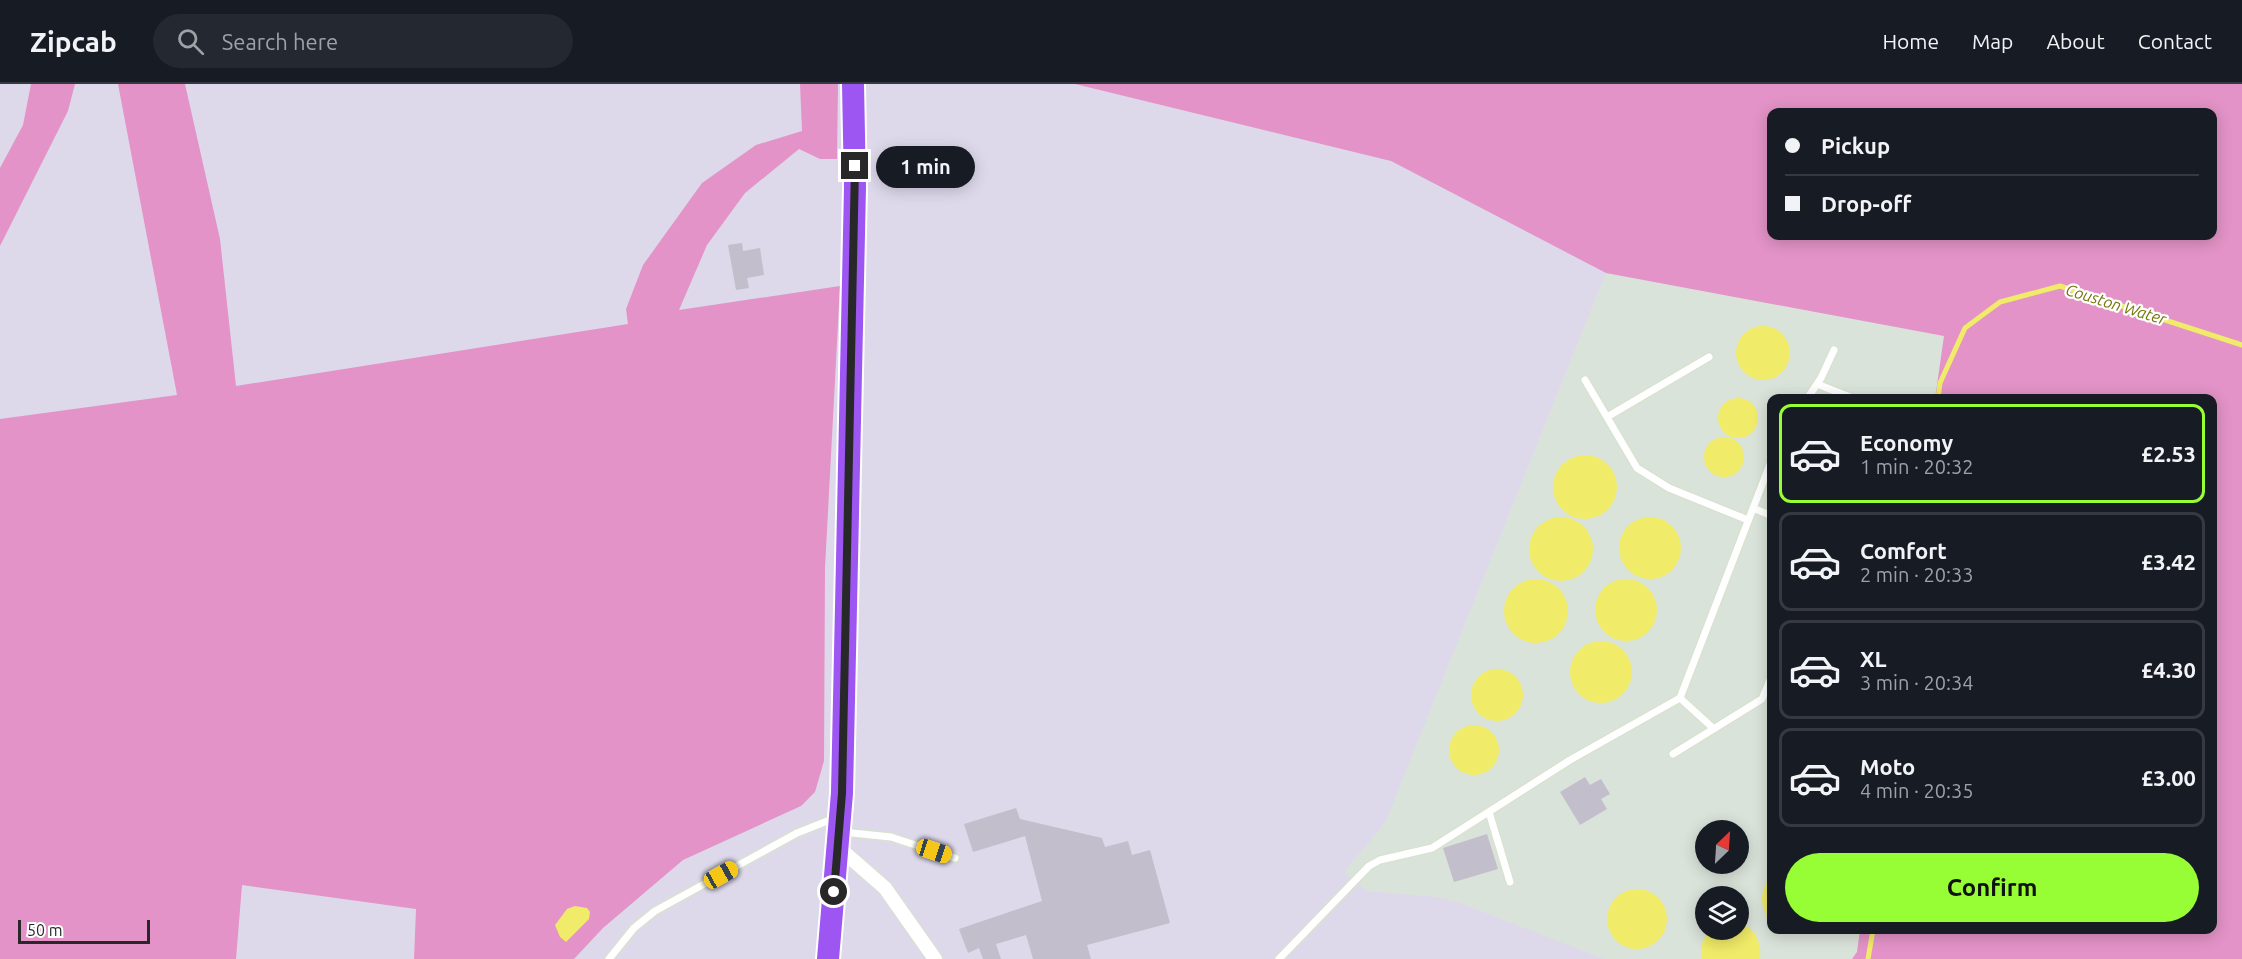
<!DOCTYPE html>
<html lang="en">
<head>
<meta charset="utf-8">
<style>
	:root { --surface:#171b24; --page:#242831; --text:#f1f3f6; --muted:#9ea1a6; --line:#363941; --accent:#97fd34 }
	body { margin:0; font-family:Ubuntu,sans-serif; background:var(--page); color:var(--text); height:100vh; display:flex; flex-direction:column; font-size:22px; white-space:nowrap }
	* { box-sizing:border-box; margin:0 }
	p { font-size:20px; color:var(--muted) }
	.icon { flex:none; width:33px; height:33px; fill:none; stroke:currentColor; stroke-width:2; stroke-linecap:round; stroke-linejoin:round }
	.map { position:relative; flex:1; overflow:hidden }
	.sheet { position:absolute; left:1767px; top:310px; width:450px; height:540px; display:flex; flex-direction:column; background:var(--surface); border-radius:12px; box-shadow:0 3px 15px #0003 }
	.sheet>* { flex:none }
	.banner { position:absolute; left:1767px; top:24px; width:450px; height:132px; border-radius:12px; box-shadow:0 3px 15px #0003; display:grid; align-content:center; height:132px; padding:0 18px; background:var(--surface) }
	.needle { width:39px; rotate:25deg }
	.controls { position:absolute; left:1695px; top:736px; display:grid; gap:12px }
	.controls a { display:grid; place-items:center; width:54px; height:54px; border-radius:50%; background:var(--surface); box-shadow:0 3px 15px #0003; font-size:30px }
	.scale { position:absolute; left:18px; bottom:15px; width:132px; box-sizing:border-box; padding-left:6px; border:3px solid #282828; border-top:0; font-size:16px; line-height:21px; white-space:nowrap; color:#282828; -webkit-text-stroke:4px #fff; paint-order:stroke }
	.end { position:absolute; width:27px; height:27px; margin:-14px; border:8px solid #282828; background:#fff; box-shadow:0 0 0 3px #fff }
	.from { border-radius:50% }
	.bubble { position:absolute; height:42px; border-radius:21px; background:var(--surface); box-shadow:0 3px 15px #0003; font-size:20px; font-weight:700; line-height:42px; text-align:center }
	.car { position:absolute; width:18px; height:36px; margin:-18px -9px; border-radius:8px; box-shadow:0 0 4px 2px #0007; background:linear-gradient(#f5c518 24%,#345 0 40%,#f5c518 0 76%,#345 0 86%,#f5c518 0) }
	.banner b { display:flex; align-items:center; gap:21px; height:57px; font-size:22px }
	.banner b+b { border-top:2px solid var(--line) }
	.banner i { width:15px; height:15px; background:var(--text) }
	ul { padding:10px 0 0; list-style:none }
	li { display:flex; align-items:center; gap:18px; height:99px; margin:0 12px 9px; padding:0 6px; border:3px solid var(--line); border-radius:12px }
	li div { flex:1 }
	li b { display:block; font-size:22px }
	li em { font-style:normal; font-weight:700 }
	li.current { border-color:var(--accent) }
	li>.icon { width:54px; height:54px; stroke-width:1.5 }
	.primary-button { display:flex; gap:12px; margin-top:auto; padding:12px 18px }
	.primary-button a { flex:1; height:69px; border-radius:36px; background:var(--accent); color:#111; font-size:24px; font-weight:700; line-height:69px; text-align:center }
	header { display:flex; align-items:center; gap:36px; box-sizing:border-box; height:84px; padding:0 30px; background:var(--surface); border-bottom:2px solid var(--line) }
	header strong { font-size:28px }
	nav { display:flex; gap:33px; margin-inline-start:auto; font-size:21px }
	.search { width:420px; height:54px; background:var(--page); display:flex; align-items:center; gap:15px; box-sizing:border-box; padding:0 21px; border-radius:33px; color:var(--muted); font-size:22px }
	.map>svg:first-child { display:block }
	.industrial { fill:#dae3da; fill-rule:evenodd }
	.green { fill:#e393c7; fill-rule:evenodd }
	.water { fill:#f0eb68 }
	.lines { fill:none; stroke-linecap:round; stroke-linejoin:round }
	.stream { stroke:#f0eb68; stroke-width:5 }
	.building { fill:#c2becc }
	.lane-casing { stroke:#d8e2ce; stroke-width:10 }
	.street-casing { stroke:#d8e2ce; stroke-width:16 }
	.primary-casing { stroke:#fff; stroke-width:26 }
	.lane { stroke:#fff; stroke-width:7 }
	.street { stroke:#fff; stroke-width:14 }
	.primary { stroke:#9e56f3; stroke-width:22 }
	.route { stroke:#282828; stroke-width:8 }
	.labels { text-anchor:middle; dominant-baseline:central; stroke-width:4.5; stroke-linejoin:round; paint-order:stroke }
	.water-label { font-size:16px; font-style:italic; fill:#73770c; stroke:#fff }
</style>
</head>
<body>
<header>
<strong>Zipcab</strong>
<div class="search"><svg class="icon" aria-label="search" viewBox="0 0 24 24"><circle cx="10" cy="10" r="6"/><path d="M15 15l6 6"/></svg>Search here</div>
<nav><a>Home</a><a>Map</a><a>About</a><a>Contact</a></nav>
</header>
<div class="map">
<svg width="2242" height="875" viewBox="0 0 2242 875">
	<rect width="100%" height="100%" fill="#ddd9eb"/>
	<!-- industrial -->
	<path class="industrial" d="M1606 189 1944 252 1935 315H1772V846H1860L1857 868 1852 875H1604L1463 820 1437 813 1367 807 1344 788 1385 739ZM1706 747H1738V780H1706ZM1706 813H1738V846H1706Z"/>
	<!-- green -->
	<path class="green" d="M31 0H75L68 27 0 162V84L23 41Z
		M118 0H185L220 155 236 302 628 240 626 225 643 181 702 99 756 61 802 47 800 0H838L837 75H820L799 65 745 109 707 161 679 226 840 202 825 484 824 677 815 708 801 722 683 776 603 844 574 875H414L416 825 242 801 236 875H0V335L177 311Z
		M1075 0H2242V875H1852L1857 868 1860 846H2212V315H1935L1944 252 1606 189 1391 77ZM1772 28H2212V152H1772Z"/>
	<!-- water -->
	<path class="water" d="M1736 269a27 27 0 1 1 54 0a27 27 0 1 1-54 0Z
		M1718 334a20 20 0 1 1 40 0a20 20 0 1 1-40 0Z
		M1704 373a20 20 0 1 1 40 0a20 20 0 1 1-40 0Z
		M1553 403a32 32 0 1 1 64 0a32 32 0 1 1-64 0Z
		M1619 464a31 31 0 1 1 62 0a31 31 0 1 1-62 0Z
		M1529 465a32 32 0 1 1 64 0a32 32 0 1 1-64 0Z
		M1504 527a32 32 0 1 1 64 0a32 32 0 1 1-64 0Z
		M1595 526a31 31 0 1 1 62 0a31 31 0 1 1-62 0Z
		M1570 588a31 31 0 1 1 62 0a31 31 0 1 1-62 0Z
		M1471 611a26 26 0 1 1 52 0a26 26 0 1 1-52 0Z
		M1449 666a25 25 0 1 1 50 0a25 25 0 1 1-50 0Z
		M1771 792V837C1759 823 1759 807 1771 792Z
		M1607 835a30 30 0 1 1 60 0a30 30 0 1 1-60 0Z
		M575 822 587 824 590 828 589 835 566 858 560 853 555 841 567 825Z
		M1739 838C1755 844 1762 858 1760 875H1702L1701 861 1709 846H1738Z"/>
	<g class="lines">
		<!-- stream -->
		<path class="stream" d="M1938 315 1940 299 1965 244 2000 218 2060 202 2242 261
			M1868 875 1873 846"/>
	</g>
	<!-- building -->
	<path class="building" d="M742 159 743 167 760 164 764 191 747 194 749 204 736 206 728 161Z
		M1585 693 1590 701 1601 695 1610 710 1601 715 1607 725 1580 741 1560 708Z
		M1016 724 1020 735 1102 754 1105 763 1128 757 1132 771 1150 766 1170 839 1087 861 1091 875H1033L1026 851 996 860 1001 875H983L979 864 968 869 959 845 1042 817 1025 752 973 768 964 740Z
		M1487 750 1498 785 1454 798 1443 764Z"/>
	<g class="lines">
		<!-- lane casing -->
		<g class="lane-casing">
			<path id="lane" d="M1585 296 1637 384 1669 404 1748 436
				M1817 300 1855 315
				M1807 315 1821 294 1834 266
				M1607 333 1709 273
				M1753 424 1772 432
				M1680 614 1714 645
				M1673 670 1762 615 1772 591
				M1489 728 1510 798
				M842 748 891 753 955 774
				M609 875 634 844 655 827 797 749 835 734
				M1279 875 1369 782 1380 776 1432 764 1570 676 1680 614 1772 375"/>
		</g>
		<!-- street casing -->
		<g class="street-casing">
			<path id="street" d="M838 763 885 804 935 875"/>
		</g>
		<!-- primary casing -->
		<g class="primary-casing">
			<path id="primary" d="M828 875 842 709 855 103 853 0"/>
		</g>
		<!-- lane -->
		<use href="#lane" class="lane"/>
		<!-- street -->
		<use href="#street" class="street"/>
		<!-- primary -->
		<use href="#primary" class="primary"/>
	</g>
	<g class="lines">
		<!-- route -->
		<path class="route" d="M834 808 842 709 855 82"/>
	</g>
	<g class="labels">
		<!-- water labels -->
		<g class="water-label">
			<text transform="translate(2116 220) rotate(17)">Couston Water</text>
		</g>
	</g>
</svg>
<div class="controls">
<a><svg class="needle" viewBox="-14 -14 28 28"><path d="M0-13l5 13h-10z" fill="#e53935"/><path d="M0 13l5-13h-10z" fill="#9ea1a6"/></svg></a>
<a><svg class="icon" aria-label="layers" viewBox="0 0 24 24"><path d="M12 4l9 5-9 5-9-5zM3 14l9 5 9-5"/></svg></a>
</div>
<div class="scale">50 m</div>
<i class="end from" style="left:834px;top:808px"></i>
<i class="end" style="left:855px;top:82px"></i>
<div class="bubble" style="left:876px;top:62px;width:99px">1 min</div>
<i class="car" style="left:934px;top:767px;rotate:108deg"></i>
<i class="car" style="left:721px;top:791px;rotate:61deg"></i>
<div class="banner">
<b><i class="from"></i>Pickup</b>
<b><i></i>Drop-off</b>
</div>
<section class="sheet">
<ul>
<li class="current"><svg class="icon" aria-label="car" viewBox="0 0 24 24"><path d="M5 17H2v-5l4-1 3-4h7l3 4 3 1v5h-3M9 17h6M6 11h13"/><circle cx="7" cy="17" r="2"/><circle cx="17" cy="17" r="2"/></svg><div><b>Economy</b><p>1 min · 20:32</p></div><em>£2.53</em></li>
<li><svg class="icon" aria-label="car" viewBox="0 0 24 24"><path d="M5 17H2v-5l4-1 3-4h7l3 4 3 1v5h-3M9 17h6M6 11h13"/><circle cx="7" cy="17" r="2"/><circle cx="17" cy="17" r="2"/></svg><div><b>Comfort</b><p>2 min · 20:33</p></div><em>£3.42</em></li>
<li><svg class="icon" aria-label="car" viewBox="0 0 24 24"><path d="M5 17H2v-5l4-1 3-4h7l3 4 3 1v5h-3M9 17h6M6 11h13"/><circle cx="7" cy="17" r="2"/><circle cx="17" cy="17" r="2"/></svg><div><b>XL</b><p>3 min · 20:34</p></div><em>£4.30</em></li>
<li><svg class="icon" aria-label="car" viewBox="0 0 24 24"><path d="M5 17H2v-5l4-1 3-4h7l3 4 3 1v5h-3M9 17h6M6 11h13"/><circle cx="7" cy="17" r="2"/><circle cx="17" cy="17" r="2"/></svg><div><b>Moto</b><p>4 min · 20:35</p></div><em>£3.00</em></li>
</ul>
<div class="primary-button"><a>Confirm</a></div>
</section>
</div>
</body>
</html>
